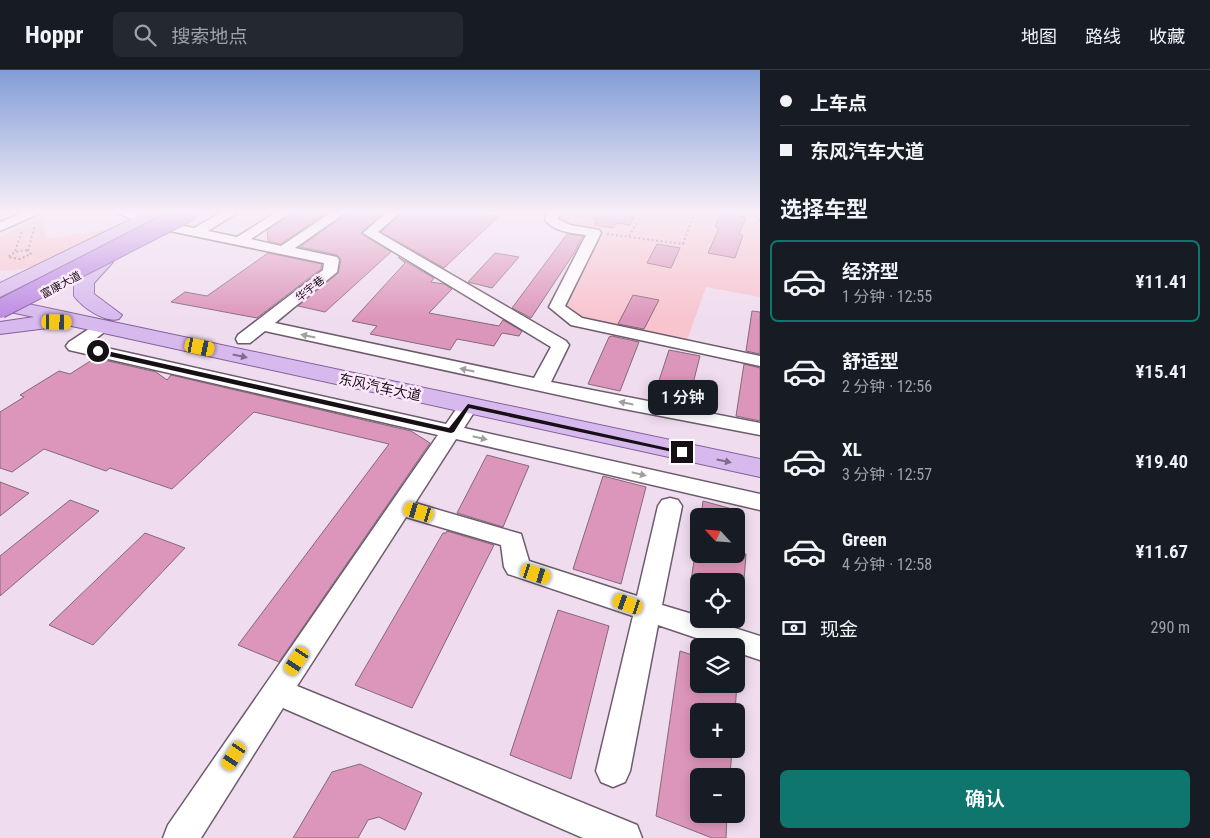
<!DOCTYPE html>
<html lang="zh">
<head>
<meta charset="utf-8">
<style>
	:root { --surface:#171b24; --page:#242831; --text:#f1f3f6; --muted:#9ea1a6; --line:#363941; --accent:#0f766e }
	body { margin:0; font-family:"Roboto Condensed","Noto Sans SC",sans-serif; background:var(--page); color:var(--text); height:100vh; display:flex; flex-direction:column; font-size:19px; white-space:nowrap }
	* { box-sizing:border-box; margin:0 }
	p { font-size:16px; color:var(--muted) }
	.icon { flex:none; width:28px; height:28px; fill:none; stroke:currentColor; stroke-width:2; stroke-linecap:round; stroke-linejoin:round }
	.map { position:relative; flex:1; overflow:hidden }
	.drawer { display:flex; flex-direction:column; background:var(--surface); width:450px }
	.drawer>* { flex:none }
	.hud { display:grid; align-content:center; height:110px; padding:0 20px; background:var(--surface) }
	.needle { width:32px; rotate:296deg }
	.fabs { position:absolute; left:690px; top:438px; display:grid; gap:10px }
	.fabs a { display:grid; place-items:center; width:55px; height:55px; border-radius:8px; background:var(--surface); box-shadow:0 2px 12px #0003; font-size:25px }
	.end { position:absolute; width:22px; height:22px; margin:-11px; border:6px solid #160f16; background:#fff; box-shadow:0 0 0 2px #fff }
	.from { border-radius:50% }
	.bubble { position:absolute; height:35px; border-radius:8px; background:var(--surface); box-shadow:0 2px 12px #0003; font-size:16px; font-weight:600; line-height:35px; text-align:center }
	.car { position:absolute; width:15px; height:30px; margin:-15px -8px; border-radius:6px; box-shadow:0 0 4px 1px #0007; background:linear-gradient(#f5c518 24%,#345 0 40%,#f5c518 0 76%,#345 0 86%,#f5c518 0) }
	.hud b { display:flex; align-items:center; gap:18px; height:48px; font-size:19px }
	.hud b+b { border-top:1px solid var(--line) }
	.hud i { width:12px; height:12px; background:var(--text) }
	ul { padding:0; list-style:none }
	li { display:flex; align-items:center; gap:15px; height:82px; margin:0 10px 8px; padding:0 10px; border:2px solid transparent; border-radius:8px }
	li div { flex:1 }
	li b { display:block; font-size:19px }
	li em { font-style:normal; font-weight:600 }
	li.on { border-color:var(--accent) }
	li>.icon { width:45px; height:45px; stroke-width:1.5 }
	h2 { padding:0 20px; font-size:22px; line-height:60px }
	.pay { display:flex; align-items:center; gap:12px; height:55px; padding:0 20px; font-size:19px }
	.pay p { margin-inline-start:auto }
	.primary-button { display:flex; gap:10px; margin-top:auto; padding:10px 20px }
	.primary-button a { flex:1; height:58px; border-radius:8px; background:var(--accent); color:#fff; font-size:20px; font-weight:600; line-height:58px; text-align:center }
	header { display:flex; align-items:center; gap:30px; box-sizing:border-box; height:70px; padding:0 25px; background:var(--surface); border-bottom:1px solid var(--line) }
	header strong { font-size:24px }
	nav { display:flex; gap:28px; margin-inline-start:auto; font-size:18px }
	.search { width:350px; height:45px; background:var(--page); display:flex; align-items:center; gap:12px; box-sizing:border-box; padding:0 18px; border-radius:8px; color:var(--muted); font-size:19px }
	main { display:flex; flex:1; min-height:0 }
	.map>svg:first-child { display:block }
	.green { fill:#f8c4ce }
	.building { fill:#dd96bb; stroke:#816b76 }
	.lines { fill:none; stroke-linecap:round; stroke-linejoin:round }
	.minor-casing { stroke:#6d5c6c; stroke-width:3 }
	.major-casing { stroke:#83609b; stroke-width:2 }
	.path { stroke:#918290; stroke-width:2; stroke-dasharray:2 2.5; stroke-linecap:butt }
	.minor { fill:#fff; fill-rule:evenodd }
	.major { fill:#d7b9ee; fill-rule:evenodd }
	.highway-bridge-casing { stroke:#83609b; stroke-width:20; stroke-linecap:butt }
	.highway-bridge { stroke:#bd8be3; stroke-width:18 }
	.oneway { fill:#a29fa2 }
	.oneway2 { fill:#806c8d }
	.route { fill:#160f16 }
	.labels { text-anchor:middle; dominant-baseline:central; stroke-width:5; stroke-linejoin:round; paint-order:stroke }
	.far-street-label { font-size:11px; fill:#160f16; stroke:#fee9fc }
	.street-label { font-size:14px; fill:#160f16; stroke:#fee9fc }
</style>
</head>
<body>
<header>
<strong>Hoppr</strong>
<div class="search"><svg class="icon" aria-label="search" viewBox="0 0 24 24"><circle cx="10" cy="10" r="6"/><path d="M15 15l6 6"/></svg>搜索地点</div>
<nav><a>地图</a><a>路线</a><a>收藏</a></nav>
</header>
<main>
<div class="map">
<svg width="760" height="768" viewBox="0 0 760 768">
	<rect width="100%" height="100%" fill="#f0dcef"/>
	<!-- green -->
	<path class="green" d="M555 141H760V227L706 217 685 276 577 252 557 237 594 163 551 150Z
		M43 147 46 169 103 160 115 164 62 190 23 199 0 201V166Z"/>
	<!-- building -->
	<path class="building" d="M295 141H329L281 174 268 171 267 160Z
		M350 141H385L361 163 391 182 325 242 298 236 338 203 341 190 337 185 300 177Z
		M404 141H490L487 144 499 146 444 198 381 162Z
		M593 141H638L630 155 617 153 613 158 594 155 597 150 593 149Z
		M721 143 746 147 739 164 743 165 735 188 708 183 719 158 715 157Z
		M567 164 583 166 574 183 531 248 512 238Z
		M657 174 680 178 671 198 647 193Z
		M268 183 322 194 321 199 257 248 171 232 185 222 207 226Z
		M495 183 519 187 492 218 468 212Z
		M398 187 434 208 431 212 444 214 452 219 429 243 499 256 503 250 522 261 519 266 502 263 494 276 457 269 450 280 370 264 377 256 352 251 405 193Z
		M633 225 659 230 644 259 618 254Z
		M752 241 760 242V284L746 281Z
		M612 266 639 272 620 321 588 314 609 267Z
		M669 280 700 286 687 337 653 329Z
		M95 288 156 302 167 310 171 305 411 361 430 373 279 592 238 575 389 374 254 342 172 419 110 398 106 401 44 379 12 402 0 398V342L24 327 20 325 59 301 70 304Z
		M744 294 760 298V351L736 346Z
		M487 385 529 396 503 457 457 443Z
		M603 406 646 417 621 514 573 499Z
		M0 412 29 423 0 446Z
		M70 430 99 441 0 526V486Z
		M703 431 743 442 742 446H701Z
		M447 461 494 475 412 638 355 615 443 463H446Z
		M145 463 185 478 93 575 49 555Z
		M695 484H746L744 511H691Z
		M558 540 609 556 571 709 510 685Z
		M680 581 699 587V614H737L735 641H699V679H732L730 706H699V744H727L726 768H712L656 746Z
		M360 694 422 723 405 760 379 747 368 750 358 768H293L332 702Z"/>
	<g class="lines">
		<!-- minor casing -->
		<g class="minor-casing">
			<path id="minor" d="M28 141 43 142 0 161V152Z
				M113 141H131L148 150 142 154Z
				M224 141H240L208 161 237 167 278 141H293L251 169 281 176 333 141H348L295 178 337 187 339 190 337 202 275 253 534 308 551 277 363 163 388 141H402L378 162 566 271 569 275 551 312 760 353V365L614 337 265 261 250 273H238L236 269 238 265 323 200 324 193 170 161 164 157 170 153 194 158Z
				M549 141H561L558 149 570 155 599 160 601 163 565 236 582 248 760 286V296L571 255 549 237 586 165C572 163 555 162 545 150Z
				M104 251 110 253 112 256 89 274 446 354 461 332H475L478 336 464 358 760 424V440L456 369 415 433 521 464 529 491 637 526 658 436 662 430 670 428 678 430 682 436 662 535 699 546V549H706L760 566V590L736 582V576H720L658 555 630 701 625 712 613 717 601 712 596 701 633 546 508 504 504 497 501 475 406 447 297 616 637 755 642 768H583L283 638 201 768H163L168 755 438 365 69 280 66 276 69 272 98 253Z"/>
		</g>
		<!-- major casing -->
		<g class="major-casing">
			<path id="major" d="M148 141H169L167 144 0 227V213Z
				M104 187 110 188 113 192 94 213V224L122 245 119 249C105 253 83 238 74 226 74 222 74 217 74 214 76 204 95 189 104 187Z
				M0 228 760 389V407L58 253 55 256 48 258 0 264V252L34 247 0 240Z"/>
		</g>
		<!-- path -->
		<path class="path" d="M728 141 750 145 760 150
			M579 146 583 147 587 141
			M607 164 683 174 695 141
			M629 166 644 141
			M26 180 31 184 20 189 8 187 15 182Z
			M15 181 22 161
			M28 181 35 155"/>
		<!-- minor -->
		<use href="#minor" class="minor"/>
		<!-- major -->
		<use href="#major" class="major"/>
		<!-- highway-bridge casing -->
		<g class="highway-bridge-casing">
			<path id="highway-bridge" d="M0 239 190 141"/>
		</g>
		<!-- highway-bridge -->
		<use href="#highway-bridge" class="highway-bridge"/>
	</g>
	<!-- one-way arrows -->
	<defs><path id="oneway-solid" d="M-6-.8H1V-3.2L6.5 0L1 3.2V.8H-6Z" transform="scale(1.25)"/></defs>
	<g class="oneway">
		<use href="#oneway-solid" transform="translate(308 266) rotate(-168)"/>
		<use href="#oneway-solid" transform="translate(467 300) rotate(-168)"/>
		<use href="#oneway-solid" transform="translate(626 333) rotate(-169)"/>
		<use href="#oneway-solid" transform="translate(480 368) rotate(13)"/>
		<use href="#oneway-solid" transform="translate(639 404) rotate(13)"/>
	</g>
	<g class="oneway2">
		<use href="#oneway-solid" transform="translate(240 286) rotate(12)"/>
		<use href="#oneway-solid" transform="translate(724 391) rotate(12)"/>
	</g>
	<!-- sky -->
	<linearGradient id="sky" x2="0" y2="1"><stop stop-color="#819dd6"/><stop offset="0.57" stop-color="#f8eff8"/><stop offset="1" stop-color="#f8eff8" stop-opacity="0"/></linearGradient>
	<rect width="760" height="249" fill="url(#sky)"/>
	<!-- route -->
	<path class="route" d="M98 279 449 358 468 334 686 382 682 384 469 338 454 362 451 363 95 283Z"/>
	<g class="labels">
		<!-- far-street labels -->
		<g class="far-street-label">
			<text transform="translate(61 215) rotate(-28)">富康大道</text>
			<text transform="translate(310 219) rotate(-38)">华宇巷</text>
		</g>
		<!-- street labels -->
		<g class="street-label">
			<text transform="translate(380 317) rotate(12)">东风汽车大道</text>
		</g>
	</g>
</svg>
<div class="fabs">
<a><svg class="needle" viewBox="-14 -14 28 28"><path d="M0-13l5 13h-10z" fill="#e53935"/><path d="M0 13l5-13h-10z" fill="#9ea1a6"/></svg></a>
<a><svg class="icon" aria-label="locate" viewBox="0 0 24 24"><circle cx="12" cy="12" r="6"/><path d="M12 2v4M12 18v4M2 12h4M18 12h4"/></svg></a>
<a><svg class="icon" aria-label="layers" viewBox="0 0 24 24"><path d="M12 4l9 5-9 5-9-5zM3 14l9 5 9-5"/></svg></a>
<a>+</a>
<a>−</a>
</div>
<i class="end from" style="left:98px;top:281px"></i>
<i class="end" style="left:682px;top:382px"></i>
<div class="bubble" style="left:648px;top:310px;width:70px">1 分钟</div>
<i class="car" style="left:57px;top:252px;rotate:91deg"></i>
<i class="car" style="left:200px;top:277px;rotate:102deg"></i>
<i class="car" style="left:419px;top:442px;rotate:287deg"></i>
<i class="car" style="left:536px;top:504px;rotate:108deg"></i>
<i class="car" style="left:628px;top:534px;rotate:289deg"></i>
<i class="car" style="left:297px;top:591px;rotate:214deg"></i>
<i class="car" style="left:234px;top:686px;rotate:213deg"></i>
</div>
<section class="drawer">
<div class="hud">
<b><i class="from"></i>上车点</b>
<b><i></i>东风汽车大道</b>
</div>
<h2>选择车型</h2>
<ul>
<li class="on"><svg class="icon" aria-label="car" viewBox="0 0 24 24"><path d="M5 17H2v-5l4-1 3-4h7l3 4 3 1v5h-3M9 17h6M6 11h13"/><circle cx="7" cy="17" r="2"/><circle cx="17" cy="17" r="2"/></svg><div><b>经济型</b><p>1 分钟 · 12:55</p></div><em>¥11.41</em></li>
<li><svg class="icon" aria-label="car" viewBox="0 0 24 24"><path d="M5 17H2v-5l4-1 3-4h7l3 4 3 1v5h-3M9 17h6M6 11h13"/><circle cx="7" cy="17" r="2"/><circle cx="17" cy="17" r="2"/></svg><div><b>舒适型</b><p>2 分钟 · 12:56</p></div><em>¥15.41</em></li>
<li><svg class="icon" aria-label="car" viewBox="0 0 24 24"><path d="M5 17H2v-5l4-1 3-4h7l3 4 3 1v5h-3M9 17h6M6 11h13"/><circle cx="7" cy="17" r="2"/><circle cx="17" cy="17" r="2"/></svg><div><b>XL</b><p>3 分钟 · 12:57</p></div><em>¥19.40</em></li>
<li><svg class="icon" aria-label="car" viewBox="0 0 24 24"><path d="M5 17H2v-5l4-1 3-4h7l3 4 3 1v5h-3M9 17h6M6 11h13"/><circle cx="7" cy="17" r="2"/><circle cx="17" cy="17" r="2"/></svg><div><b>Green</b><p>4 分钟 · 12:58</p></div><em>¥11.67</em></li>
</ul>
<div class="pay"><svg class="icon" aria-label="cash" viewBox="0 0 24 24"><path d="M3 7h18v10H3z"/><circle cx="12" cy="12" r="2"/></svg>现金<p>290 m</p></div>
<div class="primary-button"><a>确认</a></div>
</section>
</main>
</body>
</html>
